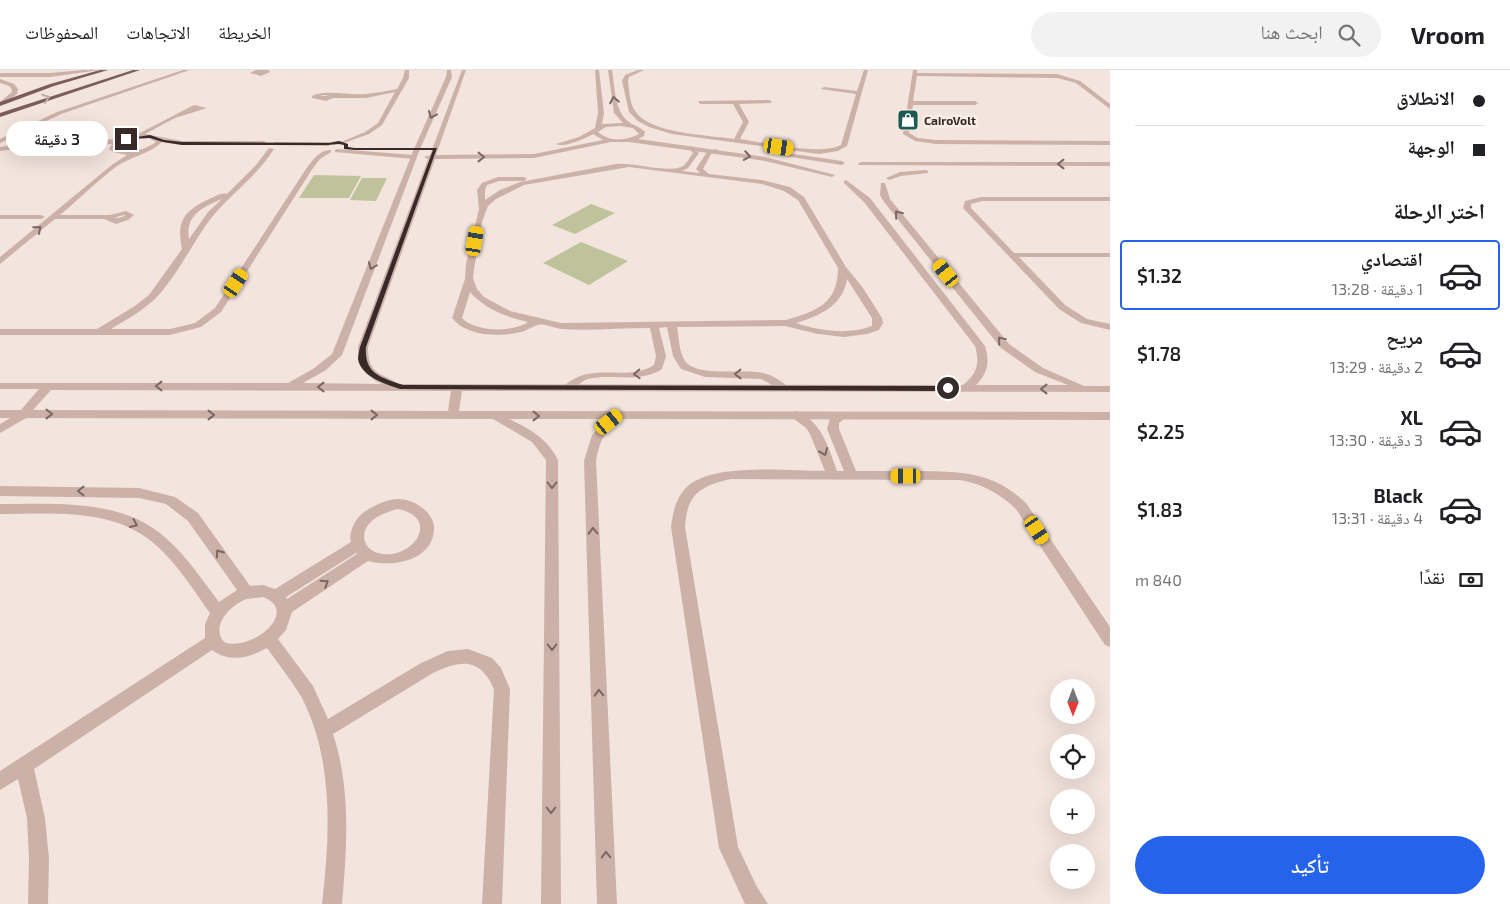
<!DOCTYPE html>
<html lang="ar">
<head>
<meta charset="utf-8">
<style>
	:root { --surface:#fff; --page:#f2f2f2; --text:#202124; --muted:#757577; --line:#e0e0e0; --accent:#2563eb }
	body { margin:0; font-family:"Exo 2","Noto Naskh Arabic",sans-serif; background:var(--page); color:var(--text); direction:rtl; height:100vh; display:flex; flex-direction:column; font-size:19px; white-space:nowrap }
	* { box-sizing:border-box; margin:0 }
	p { font-size:16px; color:var(--muted) }
	.icon { flex:none; width:28px; height:28px; fill:none; stroke:currentColor; stroke-width:2; stroke-linecap:round; stroke-linejoin:round }
	.map { position:relative; flex:1; overflow:hidden; direction:ltr }
	.sheet { display:flex; flex-direction:column; background:var(--surface); width:400px }
	.sheet>* { flex:none }
	.top-card { display:grid; align-content:center; height:110px; padding:0 25px; background:var(--surface) }
	.needle { width:32px; rotate:180deg }
	.tools { position:absolute; left:1050px; top:609px; display:grid; gap:10px }
	.tools a { display:grid; place-items:center; width:45px; height:45px; border-radius:50%; background:var(--surface); box-shadow:0 5px 20px #0002; font-size:25px }
	.end { position:absolute; width:22px; height:22px; margin:-11px; border:6px solid #382a29; background:#fff; box-shadow:0 0 0 2px #fff }
	.from { border-radius:50% }
	.bubble { position:absolute; height:35px; border-radius:18px; background:var(--surface); box-shadow:0 5px 20px #0002; font-size:16px; font-weight:600; line-height:35px; text-align:center; direction:rtl }
	.car { position:absolute; width:15px; height:30px; margin:-15px -8px; border-radius:6px; box-shadow:0 0 4px 1px #0007; background:linear-gradient(#f5c518 24%,#345 0 40%,#f5c518 0 76%,#345 0 86%,#f5c518 0) }
	.top-card b { display:flex; align-items:center; gap:18px; height:48px; font-size:19px }
	.top-card b+b { border-top:1px solid var(--line) }
	.top-card i { width:12px; height:12px; background:var(--text) }
	ul { padding:0; list-style:none }
	li { display:flex; align-items:center; gap:15px; height:70px; margin:0 10px 8px; padding:0 15px; border:2px solid transparent; border-radius:5px }
	li div { flex:1 }
	li b { display:block; font-size:19px }
	li em { font-style:normal; font-weight:600 }
	li.selected { border-color:var(--accent) }
	li>.icon { width:45px; height:45px; stroke-width:1.5 }
	h2 { padding:0 25px; font-size:22px; line-height:60px }
	.pay { display:flex; align-items:center; gap:12px; height:55px; padding:0 25px; font-size:19px }
	.pay p { margin-inline-start:auto }
	.cta { display:flex; gap:10px; margin-top:auto; padding:10px 25px }
	.cta a { flex:1; height:58px; border-radius:30px; background:var(--accent); color:#fff; font-size:20px; font-weight:600; line-height:58px; text-align:center }
	header { display:flex; align-items:center; gap:30px; box-sizing:border-box; height:70px; padding:0 25px; background:var(--surface); border-bottom:1px solid var(--line) }
	header strong { font-size:24px }
	nav { display:flex; gap:28px; margin-inline-start:auto; font-size:18px }
	.search { width:350px; height:45px; background:var(--page); display:flex; align-items:center; gap:12px; box-sizing:border-box; padding:0 18px; border-radius:28px; color:var(--muted); font-size:19px }
	main { display:flex; flex:1; min-height:0 }
	.map>svg:first-child { display:block }
	.green { fill:#bec39c }
	.lines { fill:none; stroke-linecap:round; stroke-linejoin:round }
	.minor { fill:#ccb1a8; fill-rule:evenodd }
	.tertiary { fill:#ccb1a8; fill-rule:evenodd }
	.primary { fill:#7b5d59; fill-rule:evenodd }
	.oneway { stroke:#c1ada8 }
	.oneway2 { stroke:#7b6762 }
	.route { fill:#382a29 }
	.labels { text-anchor:middle; dominant-baseline:central; stroke-width:5; stroke-linejoin:round; paint-order:stroke }
	.far-poi-label { font-size:12px; font-weight:bold; fill:#382a29; stroke:#faefe9; text-anchor:start }
</style>
</head>
<body>
<header>
<strong>Vroom</strong>
<div class="search"><svg class="icon" aria-label="search" viewBox="0 0 24 24"><circle cx="10" cy="10" r="6"/><path d="M15 15l6 6"/></svg>ابحث هنا</div>
<nav><a>الخريطة</a><a>الاتجاهات</a><a>المحفوظات</a></nav>
</header>
<main>
<section class="sheet">
<div class="top-card">
<b><i class="from"></i>الانطلاق</b>
<b><i></i>الوجهة</b>
</div>
<h2>اختر الرحلة</h2>
<ul>
<li class="selected"><svg class="icon" aria-label="car" viewBox="0 0 24 24"><path d="M5 17H2v-5l4-1 3-4h7l3 4 3 1v5h-3M9 17h6M6 11h13"/><circle cx="7" cy="17" r="2"/><circle cx="17" cy="17" r="2"/></svg><div><b>اقتصادي</b><p>1 دقيقة · 13:28</p></div><em>$1.32</em></li>
<li><svg class="icon" aria-label="car" viewBox="0 0 24 24"><path d="M5 17H2v-5l4-1 3-4h7l3 4 3 1v5h-3M9 17h6M6 11h13"/><circle cx="7" cy="17" r="2"/><circle cx="17" cy="17" r="2"/></svg><div><b>مريح</b><p>2 دقيقة · 13:29</p></div><em>$1.78</em></li>
<li><svg class="icon" aria-label="car" viewBox="0 0 24 24"><path d="M5 17H2v-5l4-1 3-4h7l3 4 3 1v5h-3M9 17h6M6 11h13"/><circle cx="7" cy="17" r="2"/><circle cx="17" cy="17" r="2"/></svg><div><b>XL</b><p>3 دقيقة · 13:30</p></div><em>$2.25</em></li>
<li><svg class="icon" aria-label="car" viewBox="0 0 24 24"><path d="M5 17H2v-5l4-1 3-4h7l3 4 3 1v5h-3M9 17h6M6 11h13"/><circle cx="7" cy="17" r="2"/><circle cx="17" cy="17" r="2"/></svg><div><b>Black</b><p>4 دقيقة · 13:31</p></div><em>$1.83</em></li>
</ul>
<div class="pay"><svg class="icon" aria-label="cash" viewBox="0 0 24 24"><path d="M3 7h18v10H3z"/><circle cx="12" cy="12" r="2"/></svg>نقدًا<p>840 m</p></div>
<div class="cta"><a>تأكيد</a></div>
</section>
<div class="map">
<svg width="1110" height="834" viewBox="0 0 1110 834">
	<rect width="100%" height="100%" fill="#f3e4dd"/>
	<!-- green -->
	<path class="green" d="M314 105 361 106 349 128H299Z
		M362 108H387L376 131 350 130Z
		M591 134 615 143 575 164 552 155Z
		M581 172 628 191 589 215 543 193Z"/>
	<g class="lines">
		<!-- minor -->
		<path class="minor" d="M183 0H190L61 44 0 73V69L57 42Z
			M256 0H268L270 2 261 6 250 3Z
			M405 0H409V8L382 55 369 64 341 74V72L365 62 378 53 395 22 366 28H333L326 31 312 28V26C323 19 351 26 366 24 376 23 387 21 397 19L403 8ZM325 25 328 26H319Z
			M638 0H644L629 7 628 11C629 20 630 34 635 41 650 64 709 65 734 69L743 52 733 34H700L698 31 770 30 772 33 739 34 749 52 740 69C766 73 819 86 841 75L856 24 821 19 824 17 857 21 864 0H868L847 76 838 81 819 84 672 64 649 57 638 51 629 42 622 11 625 5Z
			M913 0H917V3L1057 4 1080 11 1110 34V39L1076 13 1057 8 917 6 913 31H975L978 33 975 35H913L909 63 918 68 936 70 1110 71V75L936 74 915 71 903 64Z
			M194 35 207 38 175 48 145 64 182 71H264L267 73 264 75H182L162 72C151 83 131 87 117 96 97 111 79 129 60 145H110L126 141 134 145 128 150 116 154 104 149H55L0 194V187L113 94 127 85 113 82 109 79 112 74 30 77 0 81V77L30 73 119 69 136 65ZM149 68 156 72C145 80 127 85 115 78L129 70ZM119 146 125 145V146L114 149Z
			M275 72H328L331 74 328 76 273 75 272 74Z
			M692 76 699 83 688 98 682 101 700 103 696 99 707 82 716 79 719 81 711 84 703 99 709 104 762 110 790 117 804 127 846 197 863 218 882 248 883 253 879 260 867 264 844 267 818 264 785 256 677 257C679 268 679 282 685 291 698 308 743 298 763 303 772 305 780 310 787 316L788 318 787 320 783 321 761 309 705 307 681 299 673 286 667 257 659 258 666 286 662 299C639 314 613 303 588 309 580 311 576 319 568 321L563 318 564 316C592 290 626 313 654 295L656 286 650 258C620 258 590 261 561 259 554 258 544 253 538 255 533 256 526 261 521 262 499 267 467 267 452 248L465 209 466 194 479 139 477 120 482 113 498 107H524L527 109 524 111H499L487 115 485 120V130L500 120 520 112 616 94C633 92 670 104 683 96 687 93 690 87 693 83L689 78ZM629 97 762 114 784 121 798 130 838 198C838 234 816 241 786 250L561 253 510 241 484 227 477 219 473 208 474 199 482 152 488 136 496 129 524 115ZM847 209 872 248V256C849 265 819 261 796 253 819 246 843 236 847 209ZM470 222C485 239 506 247 528 252 512 263 475 262 462 248Z
			M269 78 274 79C257 106 232 123 212 147 192 173 178 205 155 229 142 241 126 250 111 259H170L195 253 215 238 308 96C314 89 321 79 331 80V82L320 89 313 98 221 242 201 257 170 265H0V259H97L135 236 149 225 182 179C176 151 184 141 209 129 215 127 221 122 227 124L256 95ZM222 129 208 142 189 169C185 145 203 137 222 129Z
			M337 79 414 85 417 87 414 89 335 82V80Z
			M981 127H1110V131H982L971 134V138L1014 183H1110V187H1019L1065 235 1087 249 1110 254V260L1081 253 1059 239 963 138 965 131Z
			M0 145H41L45 147 41 149H0Z
			M24 340 28 341 30 344 28 347 0 363V354Z
			M795 341C821 349 829 379 837 401H844L827 359 830 348 841 342 847 346 839 353V359L856 401C878 401 900 401 922 401 964 402 993 402 1026 433L1110 557V577L1105 575 1016 439C1000 424 983 414 960 410L731 409C700 416 687 424 685 457L738 777 757 817 768 834H745L719 778 671 457C673 442 676 426 689 415 717 393 789 401 825 401L810 364 806 358 789 345Z
			M0 416 139 418 175 427 198 443 250 516 263 515 275 519 351 472C348 462 356 448 364 442 373 436 385 430 397 429 412 428 433 441 434 457 435 490 393 498 368 491L292 542 286 560 278 569 313 616 328 649 421 593 448 581 468 579 492 588 501 598 510 619 502 834H482L494 619C480 587 460 590 433 603L333 664C351 718 347 778 342 834H322C330 766 334 691 302 628 292 611 279 595 267 578 248 588 230 593 212 580L34 699 45 748 49 789 48 834H28L29 789 27 748 18 709 0 720V701L205 568V554L210 543C194 521 179 496 158 477 116 437 53 444 0 444V434C56 434 124 428 168 470 188 488 203 511 219 532L237 520 188 451 166 434 139 428 0 426ZM397 439C443 447 412 492 378 483 361 478 360 460 373 450 380 444 388 442 397 439ZM356 483 357 484 287 529 286 527ZM263 527C301 541 251 583 224 572 210 556 231 534 247 529 252 528 258 528 263 527Z"/>
		<!-- tertiary -->
		<path class="tertiary" d="M84 0H100L50 7H0V3H50Z
			M447 0H451L452 7 420 79 342 285 326 300 303 313 382 314C365 306 358 296 358 277L428 89 424 87 430 85 462 0H466L436 85 534 84 603 70 593 64C584 69 565 78 556 74L579 67 595 58 598 43 595 0H599L604 43 602 54 623 53 614 43 608 0H612C615 16 614 41 629 52 634 56 639 56 645 62L644 66 638 69 765 87 835 105 832 107 765 91 629 72H611L534 88 435 89 368 277C368 305 380 302 399 314L963 315C977 304 980 294 975 276L864 132 844 113V111L846 110 870 128 985 276C990 292 988 303 976 315H1068L1035 302 1001 278 884 132 880 125 881 113H885L890 129 1009 274 1043 298 1084 316H1110V322L462 321 459 341 1110 342V350L622 349C604 363 600 369 596 391L617 834H597L584 391 592 365 607 349H509C530 359 547 368 558 390L561 834H541L546 390 532 372 493 349 0 348V340H21L39 319H0V313H288L313 299 332 284 414 79 446 7ZM620 56 633 58 639 64C626 71 609 72 598 62L606 57ZM51 320 451 321 448 341 33 340Z
			M0 9 14 14 18 19 17 24 2 35 0 32 12 22C12 15 6 15 0 13Z
			M780 82 842 91 845 93 842 95 778 85V83Z
			M861 92H1110V96L859 95 858 94Z
			M926 100 928 101V103L901 106 889 110 886 108 900 102Z"/>
		<!-- primary -->
		<path class="primary" d="M100 0H108L54 16 0 36V32L50 14Z
			M133 0H140L0 47V43Z"/>
	</g>
	<!-- one-way arrows -->
	<defs><path id="oneway-chevron" d="M-2-3.5L2.5 0L-2 3.5" fill="none" stroke-width="1.6" stroke-linecap="round" stroke-linejoin="round" transform="scale(1.25)"/></defs>
	<use class="oneway" href="#oneway-chevron" transform="translate(46 28) rotate(-18)"/>
	<g class="oneway2">
		<use href="#oneway-chevron" transform="translate(614 30) rotate(-101)"/>
		<use href="#oneway-chevron" transform="translate(432 45) rotate(113)"/>
		<use href="#oneway-chevron" transform="translate(747 86) rotate(9)"/>
		<use href="#oneway-chevron" transform="translate(481 87)"/>
		<use href="#oneway-chevron" transform="translate(1061 94) rotate(-180)"/>
		<use href="#oneway-chevron" transform="translate(898 144) rotate(-129)"/>
		<use href="#oneway-chevron" transform="translate(38 159) rotate(-40)"/>
		<use href="#oneway-chevron" transform="translate(372 196) rotate(111)"/>
		<use href="#oneway-chevron" transform="translate(1001 270) rotate(-130)"/>
		<use href="#oneway-chevron" transform="translate(637 304) rotate(177)"/>
		<use href="#oneway-chevron" transform="translate(738 304) rotate(-180)"/>
		<use href="#oneway-chevron" transform="translate(159 316) rotate(-180)"/>
		<use href="#oneway-chevron" transform="translate(321 317) rotate(-180)"/>
		<use href="#oneway-chevron" transform="translate(1044 319) rotate(-180)"/>
		<use href="#oneway-chevron" transform="translate(49 344)"/>
		<use href="#oneway-chevron" transform="translate(211 345)"/>
		<use href="#oneway-chevron" transform="translate(374 345)"/>
		<use href="#oneway-chevron" transform="translate(536 346)"/>
		<use href="#oneway-chevron" transform="translate(824 382) rotate(68)"/>
		<use href="#oneway-chevron" transform="translate(552 415) rotate(90)"/>
		<use href="#oneway-chevron" transform="translate(81 421) rotate(-180)"/>
		<use href="#oneway-chevron" transform="translate(134 454) rotate(24)"/>
		<use href="#oneway-chevron" transform="translate(593 461) rotate(-92)"/>
		<use href="#oneway-chevron" transform="translate(219 483) rotate(-125)"/>
		<use href="#oneway-chevron" transform="translate(325 513) rotate(-33)"/>
		<use href="#oneway-chevron" transform="translate(552 577) rotate(90)"/>
		<use href="#oneway-chevron" transform="translate(599 623) rotate(-92)"/>
		<use href="#oneway-chevron" transform="translate(551 740) rotate(90)"/>
		<use href="#oneway-chevron" transform="translate(606 785) rotate(-92)"/>
	</g>
	<!-- route -->
	<path class="route" d="M150 65 164 70 182 72 328 73 339 71 348 74V77L355 78H437L366 277C364 304 381 307 403 315L948 316 951 318 948 321 400 319C386 314 361 307 358 289 358 286 359 281 360 277L433 80H355L344 79V75L339 74 328 75H182L163 72 150 68 124 69Z"/>
	<!-- icons -->
	<defs>
		<g id="shop-square" transform="scale(1.125)"><rect x="-9" y="-9" width="18" height="18" rx="4" fill="#1c5b52" stroke="#faefe9"/><path d="M-5-2.5h2.3a2.7 3.5 0 0 1 5.4 0H5L5.5 6h-11ZM-1.5-2.5h3a1.5 2.3 0 0 0-3 0Z" fill="#fff"/></g>
	</defs>
	<g fill-rule="evenodd">
		<use href="#shop-square" x="908" y="50"/>
	</g>
	<g class="labels">
		<!-- far-poi labels -->
		<g class="far-poi-label">
			<text x="924" y="50">CairoVolt</text>
		</g>
	</g>
</svg>
<div class="tools">
<a><svg class="needle" viewBox="-14 -14 28 28"><path d="M0-13l5 13h-10z" fill="#e53935"/><path d="M0 13l5-13h-10z" fill="#757577"/></svg></a>
<a><svg class="icon" aria-label="locate" viewBox="0 0 24 24"><circle cx="12" cy="12" r="6"/><path d="M12 2v4M12 18v4M2 12h4M18 12h4"/></svg></a>
<a>+</a>
<a>−</a>
</div>
<i class="end from" style="left:948px;top:318px"></i>
<i class="end" style="left:126px;top:69px"></i>
<div class="bubble" style="left:6px;top:51px;width:102px">3 دقيقة</div>
<i class="car" style="left:779px;top:77px;rotate:98deg"></i>
<i class="car" style="left:475px;top:171px;rotate:10deg"></i>
<i class="car" style="left:946px;top:203px;rotate:321deg"></i>
<i class="car" style="left:236px;top:213px;rotate:33deg"></i>
<i class="car" style="left:609px;top:352px;rotate:51deg"></i>
<i class="car" style="left:906px;top:406px;rotate:270deg"></i>
<i class="car" style="left:1037px;top:460px;rotate:146deg"></i>
</div>
</main>
</body>
</html>
